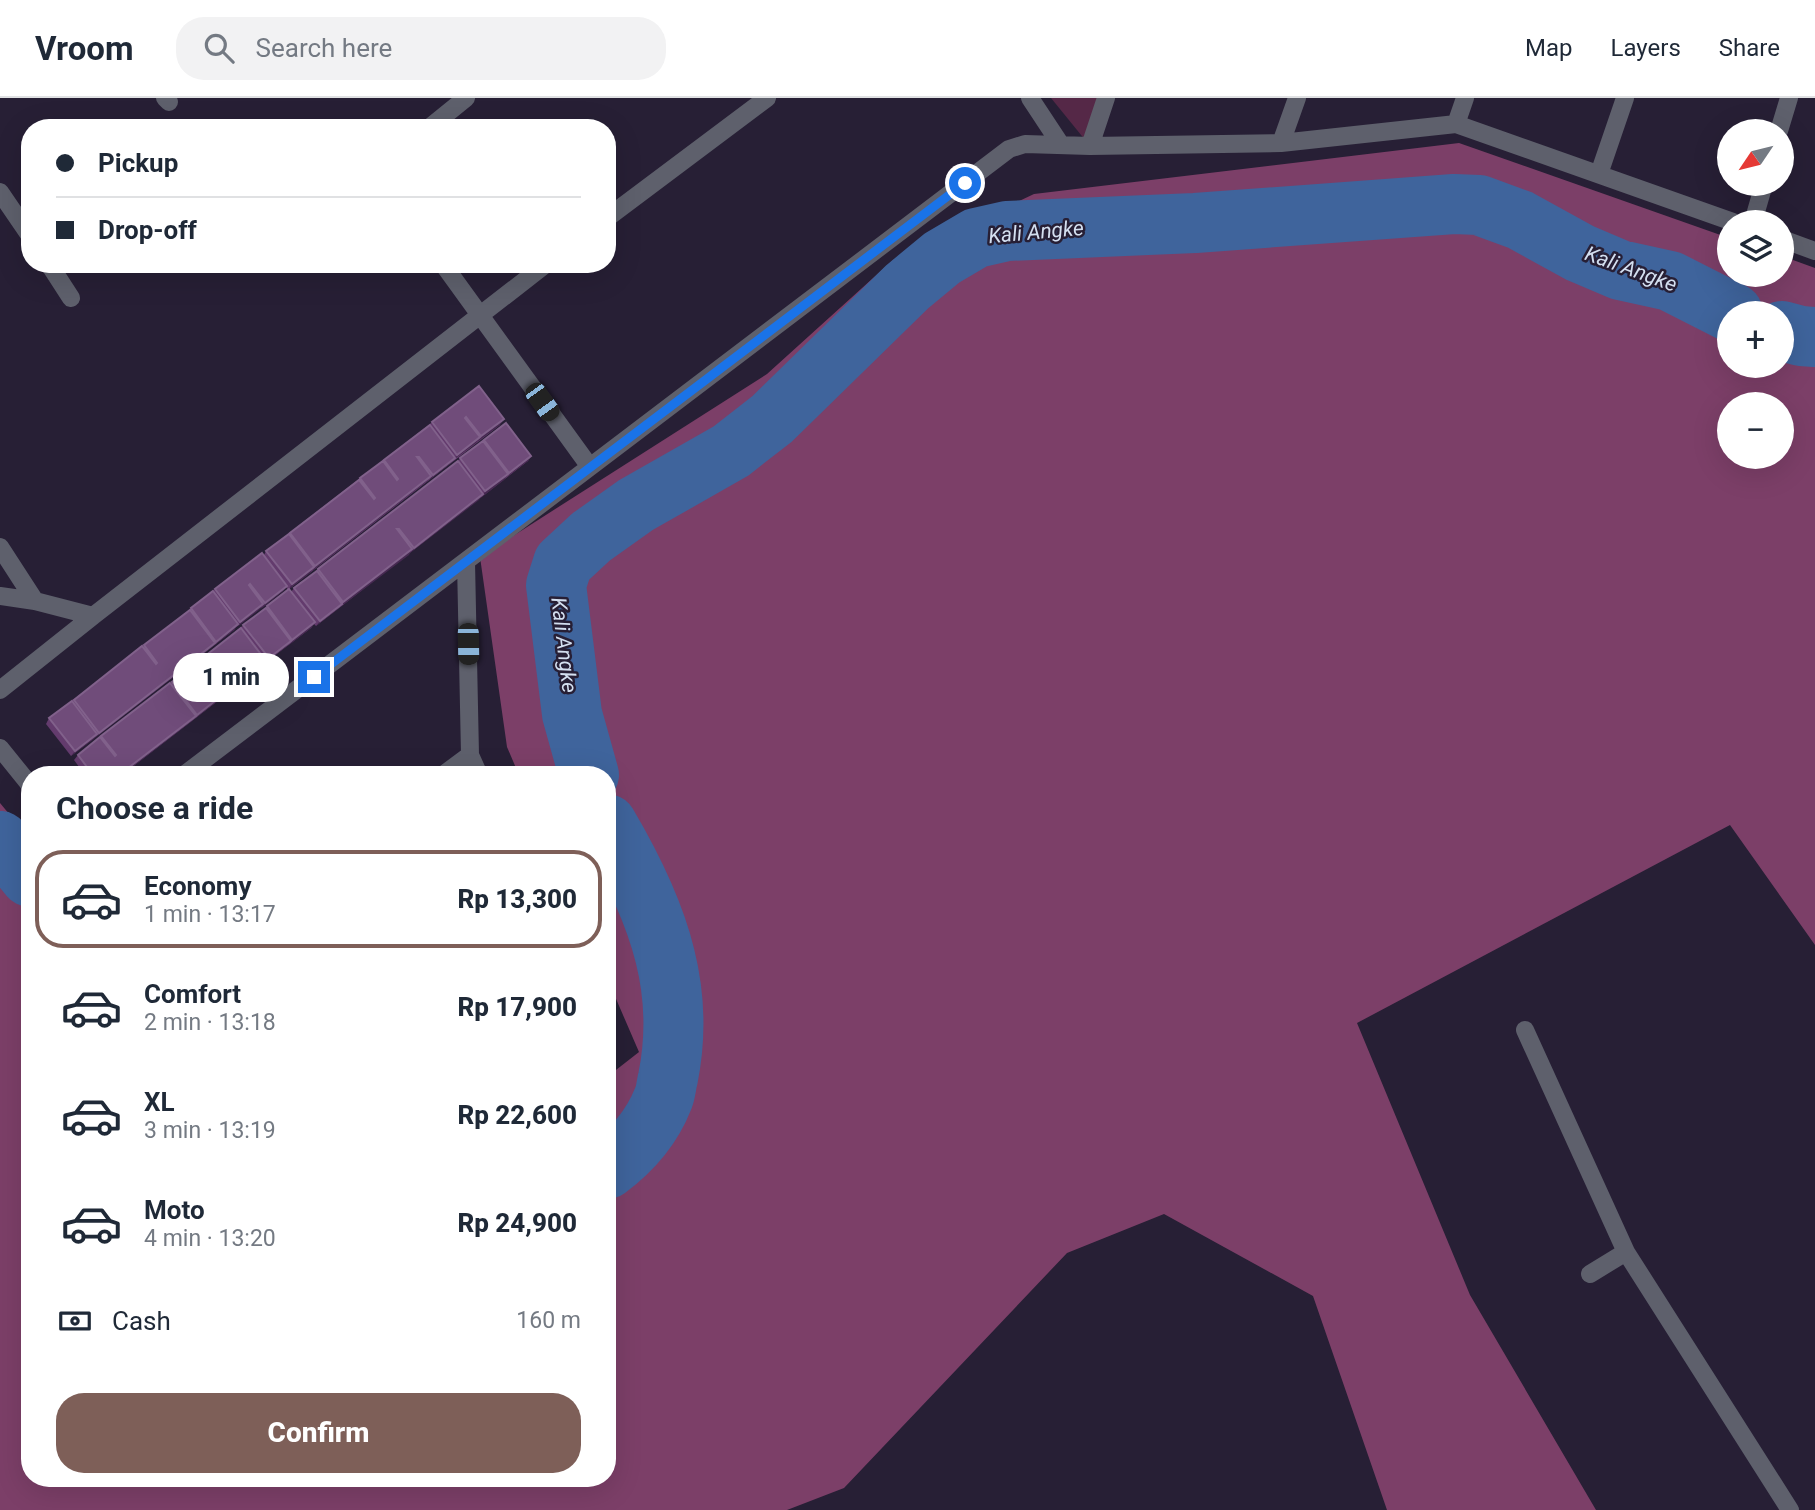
<!DOCTYPE html>
<html lang="en">
<head>
<meta charset="utf-8">
<style>
	:root { --surface:#fff; --page:#f2f2f3; --text:#1f2937; --muted:#747a83; --line:#e0e1e3; --accent:#7e5f58 }
	body { margin:0; font-family:Roboto,sans-serif; background:var(--page); color:var(--text); height:100vh; display:flex; flex-direction:column; font-size:26px; white-space:nowrap }
	* { box-sizing:border-box; margin:0 }
	p { font-size:23px; color:var(--muted) }
	.icon { flex:none; width:38px; height:38px; fill:none; stroke:currentColor; stroke-width:2; stroke-linecap:round; stroke-linejoin:round }
	.map { position:relative; flex:1; overflow:hidden }
	.drawer { position:absolute; left:21px; top:668px; width:595px; height:721px; display:flex; flex-direction:column; background:var(--surface); border-radius:28px; box-shadow:0 7px 28px #0002 }
	.drawer>* { flex:none }
	.top-card { position:absolute; left:21px; top:21px; width:595px; height:154px; border-radius:28px; box-shadow:0 7px 28px #0002; display:grid; align-content:center; height:154px; padding:0 35px; background:var(--surface) }
	.needle { width:46px; rotate:235deg }
	.buttons { position:absolute; left:1717px; top:21px; display:grid; gap:14px }
	.buttons a { display:grid; place-items:center; width:77px; height:77px; border-radius:50%; background:var(--surface); box-shadow:0 7px 28px #0002; font-size:35px }
	.end { position:absolute; width:32px; height:32px; margin:-16px; border:9px solid #1a73e8; background:#fff; box-shadow:0 0 0 4px #fff }
	.from { border-radius:50% }
	.bubble { position:absolute; height:49px; border-radius:24px; background:var(--surface); box-shadow:0 7px 28px #0002; font-size:23px; font-weight:800; line-height:49px; text-align:center }
	.car { position:absolute; width:21px; height:42px; margin:-21px -10px; border-radius:9px; box-shadow:0 0 5px 2px #0007; background:linear-gradient(#222 24%,#8ab4d8 0 40%,#222 0 76%,#8ab4d8 0 86%,#222 0) }
	.top-card b { display:flex; align-items:center; gap:24px; height:66px; font-size:26px }
	.top-card b+b { border-top:2px solid var(--line) }
	.top-card i { width:18px; height:18px; background:var(--text) }
	ul { padding:0; list-style:none }
	li { display:flex; align-items:center; gap:21px; height:98px; margin:0 14px 10px; padding:0 21px; border:4px solid transparent; border-radius:28px }
	li div { flex:1 }
	li b { display:block; font-size:26px }
	li em { font-style:normal; font-weight:800 }
	li.active { border-color:var(--accent) }
	li>.icon { width:63px; height:63px; stroke-width:1.5 }
	h2 { padding:0 35px; font-size:32px; line-height:84px }
	.pay { display:flex; align-items:center; gap:18px; height:77px; padding:0 35px; font-size:26px }
	.pay p { margin-inline-start:auto }
	.action { display:flex; gap:14px; margin-top:auto; padding:14px 35px }
	.action a { flex:1; height:80px; border-radius:28px; background:var(--accent); color:#fff; font-size:28px; font-weight:800; line-height:80px; text-align:center }
	header { display:flex; align-items:center; gap:42px; box-sizing:border-box; height:98px; padding:0 35px; background:var(--surface); border-bottom:2px solid var(--line) }
	header strong { font-size:33px }
	nav { display:flex; gap:38px; margin-inline-start:auto; font-size:24px }
	.search { width:490px; height:63px; background:var(--page); display:flex; align-items:center; gap:18px; box-sizing:border-box; padding:0 24px; border-radius:28px; color:var(--muted); font-size:26px }
	.map>svg:first-child { display:block }
	.green { fill:#552847 }
	.forest { fill:#7c3f68; fill-rule:evenodd }
	.lines { fill:none; stroke-linecap:round; stroke-linejoin:round }
	.river { stroke:#3f649c; stroke-width:60 }
	.minor { stroke:#5e606c; stroke-width:18 }
	.wall { fill:#633b6d }
	.shaded-wall { fill:#462951 }
	.building { fill:#704c7a; stroke:#81618b; stroke-width:2 }
	.route { stroke:#1a73e8; stroke-width:9 }
	.labels { text-anchor:middle; dominant-baseline:central; stroke-width:5; stroke-linejoin:round; paint-order:stroke }
	.water-label { font-size:21px; font-style:italic; fill:#d4dff0; stroke:#271f35 }
</style>
</head>
<body>
<header>
<strong>Vroom</strong>
<div class="search"><svg class="icon" aria-label="search" viewBox="0 0 24 24"><circle cx="10" cy="10" r="6"/><path d="M15 15l6 6"/></svg>Search here</div>
<nav><a>Map</a><a>Layers</a><a>Share</a></nav>
</header>
<div class="map">
<svg width="1815" height="1412" viewBox="0 0 1815 1412">
	<rect width="100%" height="100%" fill="#271f35"/>
	<!-- green -->
	<path class="green" d="M1051 0H1106L1090 48Z"/>
	<!-- forest -->
	<path class="forest" d="M1459 45 1729 140V177H1782V158L1815 170V847L1730 727 1357 925 1470 1197 1596 1412H1387L1313 1198 1164 1116 1067 1155 844 1390 787 1412H0V705L30 741V1381H607V979L639 954 607 880V677H519L507 649 480 459 767 276 893 162 1034 96ZM1729 215H1782V268H1729ZM1729 306H1782V359H1729Z"/>
	<g class="lines">
		<!-- river -->
		<path class="river" d="M1782 233 1801 238 1815 239
			M589 677 572 616 556 487 563 465 591 439 636 407 731 353 772 321 907 189 942 160 976 140 1007 133 1195 125 1454 106 1479 107 1520 122 1580 155 1620 172 1670 183 1733 215
			M607 726C630 765 654 813 665 858 675 898 676 940 668 980 666 987 666 995 663 1001 652 1029 631 1053 607 1071
			M0 743 30 779"/>
		<!-- minor -->
		<path class="minor" d="M165 0 169 4
			M1030 0 1061 47
			M1456 26 1465 0
			M429 30 466 0
			M1779 33 1789 0
			M1281 45 1297 0
			M1090 48 1106 0
			M1599 76 1625 0
			M0 94 30 138
			M607 120 767 0
			M1753 124 1764 86
			M1782 141 1815 153
			M49 166 71 200
			M443 166 590 369
			M0 449 35 503
			M466 464 470 657 479 677
			M0 498 35 503 93 518 546 166
			M0 592 93 518
			M0 650 30 687
			M184 677 1009 51 1025 46 1090 48 1281 45 1456 26 1733 124
			M443 677 470 657
			M1525 932 1626 1154 1790 1412
			M1590 1176 1626 1154"/>
	</g>
	<!-- wall -->
	<path class="wall" d="M479 288 500 327 288 492 286 489 283 493 236 529 234 532 212 549 71 658 46 626 49 620 143 549 213 493 215 491 264 457 266 453Z
		M506 325 531 358 528 363 316 528 314 526 311 530 265 565 263 568 122 677H85L74 662 78 657 171 585 289 491 291 494 294 490 458 364 460 360Z"/>
	<!-- shaded-wall -->
	<path class="shaded-wall" d="M504 321 500 327 477 344 481 338Z
		M480 339 476 345 453 362 457 357Z
		M531 358 528 363 505 380 509 375Z
		M455 360 451 365 429 382 433 377Z
		M508 376 504 382 482 399 485 393Z
		M431 378 427 383 312 473 315 468Z
		M483 396 479 402 410 455 414 450Z
		M412 451 409 457 339 510 343 504Z
		M314 469 310 475 288 492 292 486Z
		M287 488 283 493 261 511 265 505Z
		M263 506 259 512 237 529 240 524Z
		M342 506 338 511 316 528 320 523Z
		M315 524 311 530 289 547 292 542Z
		M238 526 234 532 212 549 216 544Z
		M291 543 287 548 265 565 269 560Z
		M215 545 211 550 95 640 99 635Z
		M266 563 263 568 193 622 197 617Z
		M196 618 192 623 122 677H119Z
		M97 636 94 641 71 658 75 653Z"/>
	<!-- building -->
	<path class="building" d="M479 288 504 321 481 338 466 319 465 320 480 339 457 357 432 324Z
		M506 325 531 358 509 375 484 342Z
		M430 327 455 360 433 377 419 359H417L431 378 315 468 290 435 359 382 374 401 375 400 360 380 383 363 397 382 398 381 384 362Z
		M483 343 508 376 485 393 460 360Z
		M458 363 483 396 414 450 399 431H397L412 451 343 504 318 471Z
		M289 436 314 469 292 486 266 453Z
		M262 455 287 488 265 505 250 486 249 487 263 506 240 524 215 491Z
		M317 473 342 506 320 523 294 490Z
		M289 491 315 524 292 542 267 508Z
		M213 493 238 526 216 544 191 510Z
		M266 510 291 543 269 560 243 527Z
		M190 512 215 545 99 635 74 602 142 548 156 566 157 565 144 547Z
		M241 530 266 563 197 617 172 584Z
		M170 585 196 618 119 677H93L78 657 100 639 115 658 116 657 101 638Z
		M72 603 97 636 75 653 49 620Z"/>
	<g class="lines">
		<!-- route -->
		<path class="route" d="M314 579 965 85"/>
	</g>
	<g class="labels">
		<!-- water labels -->
		<g class="water-label">
			<text transform="translate(1036 134) rotate(-5)">Kali Angke</text>
			<text transform="translate(1631 171) rotate(20)">Kali Angke</text>
			<text transform="translate(564 547) rotate(83)">Kali Angke</text>
		</g>
	</g>
</svg>
<div class="buttons">
<a><svg class="needle" viewBox="-14 -14 28 28"><path d="M0-13l5 13h-10z" fill="#e53935"/><path d="M0 13l5-13h-10z" fill="#747a83"/></svg></a>
<a><svg class="icon" aria-label="layers" viewBox="0 0 24 24"><path d="M12 4l9 5-9 5-9-5zM3 14l9 5 9-5"/></svg></a>
<a>+</a>
<a>−</a>
</div>
<i class="end from" style="left:965px;top:85px"></i>
<i class="end" style="left:314px;top:579px"></i>
<div class="bubble" style="left:173px;top:555px;width:116px">1 min</div>
<i class="car" style="left:542px;top:304px;rotate:144deg"></i>
<i class="car" style="left:468px;top:546px;rotate:179deg"></i>
<div class="top-card">
<b><i class="from"></i>Pickup</b>
<b><i></i>Drop-off</b>
</div>
<section class="drawer">
<h2>Choose a ride</h2>
<ul>
<li class="active"><svg class="icon" aria-label="car" viewBox="0 0 24 24"><path d="M5 17H2v-5l4-1 3-4h7l3 4 3 1v5h-3M9 17h6M6 11h13"/><circle cx="7" cy="17" r="2"/><circle cx="17" cy="17" r="2"/></svg><div><b>Economy</b><p>1 min · 13:17</p></div><em>Rp 13,300</em></li>
<li><svg class="icon" aria-label="car" viewBox="0 0 24 24"><path d="M5 17H2v-5l4-1 3-4h7l3 4 3 1v5h-3M9 17h6M6 11h13"/><circle cx="7" cy="17" r="2"/><circle cx="17" cy="17" r="2"/></svg><div><b>Comfort</b><p>2 min · 13:18</p></div><em>Rp 17,900</em></li>
<li><svg class="icon" aria-label="car" viewBox="0 0 24 24"><path d="M5 17H2v-5l4-1 3-4h7l3 4 3 1v5h-3M9 17h6M6 11h13"/><circle cx="7" cy="17" r="2"/><circle cx="17" cy="17" r="2"/></svg><div><b>XL</b><p>3 min · 13:19</p></div><em>Rp 22,600</em></li>
<li><svg class="icon" aria-label="car" viewBox="0 0 24 24"><path d="M5 17H2v-5l4-1 3-4h7l3 4 3 1v5h-3M9 17h6M6 11h13"/><circle cx="7" cy="17" r="2"/><circle cx="17" cy="17" r="2"/></svg><div><b>Moto</b><p>4 min · 13:20</p></div><em>Rp 24,900</em></li>
</ul>
<div class="pay"><svg class="icon" aria-label="cash" viewBox="0 0 24 24"><path d="M3 7h18v10H3z"/><circle cx="12" cy="12" r="2"/></svg>Cash<p>160 m</p></div>
<div class="action"><a>Confirm</a></div>
</section>
</div>
</body>
</html>
